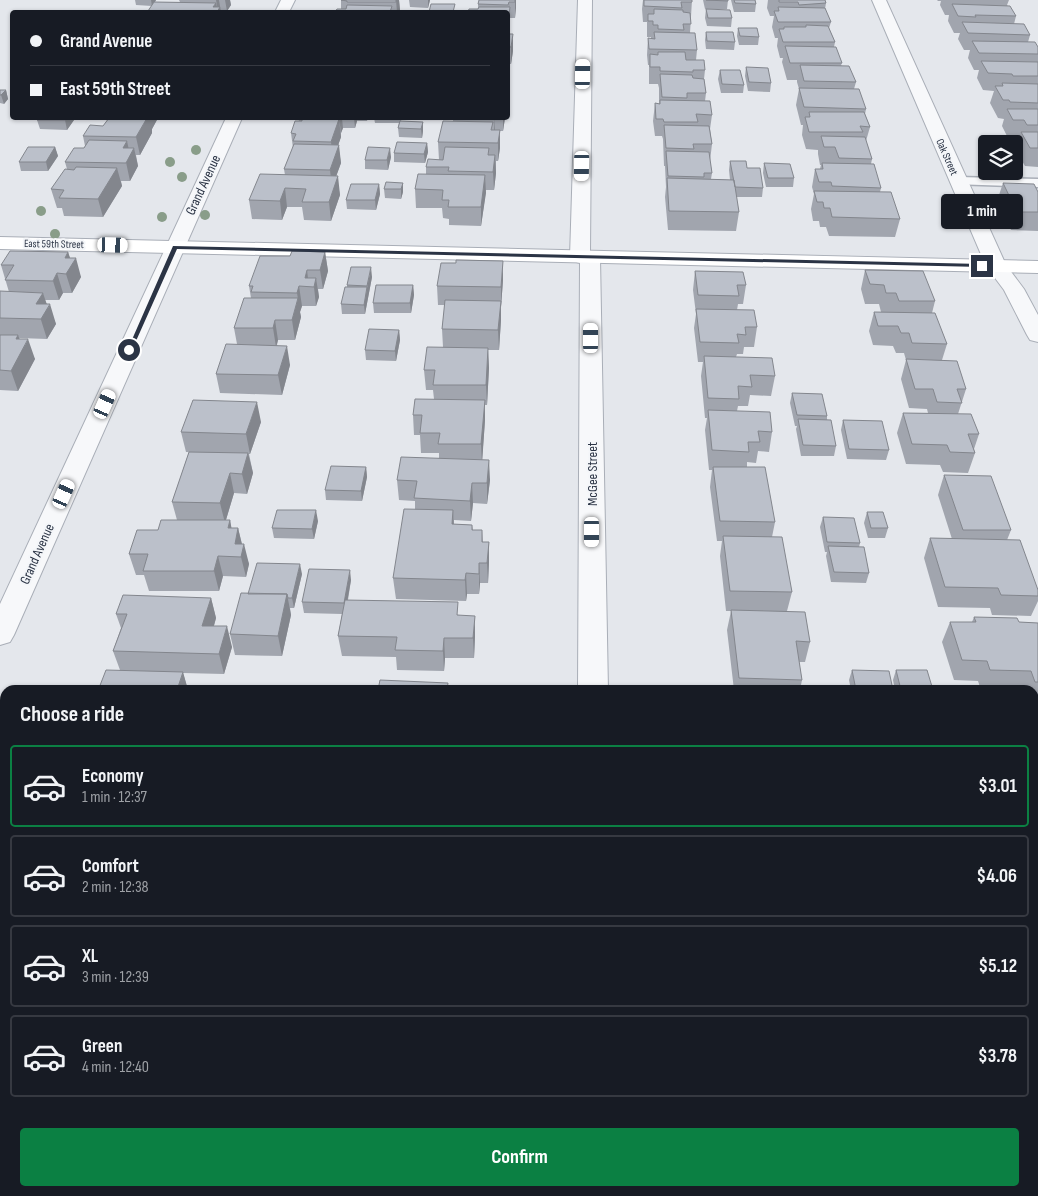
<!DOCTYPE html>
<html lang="en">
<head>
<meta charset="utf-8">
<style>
	:root { --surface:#171b24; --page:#242831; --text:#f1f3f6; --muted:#9ea1a6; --line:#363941; --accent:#0b8043 }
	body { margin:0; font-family:"Sofia Sans Condensed",sans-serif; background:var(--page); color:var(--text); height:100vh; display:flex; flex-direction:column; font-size:19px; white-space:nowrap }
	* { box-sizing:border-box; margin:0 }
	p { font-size:16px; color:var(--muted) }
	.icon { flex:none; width:28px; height:28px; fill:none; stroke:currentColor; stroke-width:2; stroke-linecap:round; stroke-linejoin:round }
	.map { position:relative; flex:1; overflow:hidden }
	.panel { position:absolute; left:0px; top:685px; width:1039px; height:511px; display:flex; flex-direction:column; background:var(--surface); border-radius:15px 15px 0 0; box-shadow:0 1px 4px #0004 }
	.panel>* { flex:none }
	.banner { position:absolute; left:10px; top:10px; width:500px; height:110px; border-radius:5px; box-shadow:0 1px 4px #0004; display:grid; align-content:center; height:110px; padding:0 20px; background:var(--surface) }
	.controls { position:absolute; left:978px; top:135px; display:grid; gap:10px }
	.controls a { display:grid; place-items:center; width:45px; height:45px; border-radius:5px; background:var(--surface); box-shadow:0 1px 4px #0004; font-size:25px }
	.end { position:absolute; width:22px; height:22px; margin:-11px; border:6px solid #2b3445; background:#fff; box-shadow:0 0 0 2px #fff }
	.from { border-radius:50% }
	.bubble { position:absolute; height:35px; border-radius:5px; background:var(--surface); box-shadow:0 1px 4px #0004; font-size:16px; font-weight:700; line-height:35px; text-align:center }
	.car { position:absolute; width:15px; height:30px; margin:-15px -8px; border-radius:6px; box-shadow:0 0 4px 1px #0007; background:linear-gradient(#fff 24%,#345 0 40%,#fff 0 76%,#345 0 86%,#fff 0) }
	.banner b { display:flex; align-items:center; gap:18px; height:48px; font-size:19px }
	.banner b+b { border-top:1px solid var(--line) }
	.banner i { width:12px; height:12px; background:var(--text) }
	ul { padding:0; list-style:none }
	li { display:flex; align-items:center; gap:15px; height:82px; margin:0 10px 8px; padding:0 10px; border:2px solid var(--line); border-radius:5px }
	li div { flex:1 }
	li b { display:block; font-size:19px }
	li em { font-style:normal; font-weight:700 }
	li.selected { border-color:var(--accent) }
	li>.icon { width:45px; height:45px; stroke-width:1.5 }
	h2 { padding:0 20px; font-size:22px; line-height:60px }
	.action { display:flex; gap:10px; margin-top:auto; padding:10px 20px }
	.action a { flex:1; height:58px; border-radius:5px; background:var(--accent); color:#fff; font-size:20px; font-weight:700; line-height:58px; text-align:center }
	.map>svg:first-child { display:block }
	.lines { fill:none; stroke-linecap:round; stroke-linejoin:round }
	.lane-casing { stroke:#a9aeb7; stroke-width:3 }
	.street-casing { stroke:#a9aeb7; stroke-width:2 }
	.secondary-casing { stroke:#a9aeb7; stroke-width:2 }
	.lane { fill:#f7f8fa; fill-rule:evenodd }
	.street { fill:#f7f8fa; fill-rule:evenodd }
	.secondary { fill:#fff; fill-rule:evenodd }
	.tree { fill:#899d89 }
	.wall { fill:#a1a5ae }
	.shaded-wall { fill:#83868d }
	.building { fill:#bbc0ca; stroke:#83868d }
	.route { fill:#2b3445 }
	.labels { text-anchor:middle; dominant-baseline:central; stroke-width:4; stroke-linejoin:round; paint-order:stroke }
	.far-street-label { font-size:11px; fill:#2b3445; stroke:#f4f6f9 }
	.street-label { font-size:14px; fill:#2b3445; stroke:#f4f6f9 }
</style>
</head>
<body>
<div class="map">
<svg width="1038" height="1196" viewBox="0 0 1038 1196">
	<rect width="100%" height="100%" fill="#e4e7ec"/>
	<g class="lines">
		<!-- lane casing -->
		<g class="lane-casing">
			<path id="lane" d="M958 177 1038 179V187L953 184 951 181 953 178Z"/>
		</g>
		<!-- street casing -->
		<g class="street-casing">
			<path id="street" d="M281 0H295L289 12H275Z
				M578 0H592L590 252 597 254 600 258 608 690H578L580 263 573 261 570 257Z
				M872 0H886L1006 265 1024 289 1038 315V342L1030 340 1027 335 1004 290 986 266Z
				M226 118H242L14 635 10 642 0 645V604Z
				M0 936H5V968H0Z
				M1034 970H1038V1004H1034Z
				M575 1191H615V1196H575Z"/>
		</g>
		<!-- secondary casing -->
		<g class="secondary-casing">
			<path id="secondary" d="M0 237 1038 261V273L0 249Z"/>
		</g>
		<!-- lane -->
		<use href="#lane" class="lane"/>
		<!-- street -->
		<use href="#street" class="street"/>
		<!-- secondary -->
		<use href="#secondary" class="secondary"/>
	</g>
	<!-- trees -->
	<g class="tree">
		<circle cx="196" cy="150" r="5"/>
		<circle cx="170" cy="162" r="5"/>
		<circle cx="182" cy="177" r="5"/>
		<circle cx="41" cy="211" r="5"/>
		<circle cx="205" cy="215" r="5"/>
		<circle cx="162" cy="217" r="5"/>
		<circle cx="55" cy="234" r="5"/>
	</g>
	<!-- wall -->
	<path class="wall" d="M135 0H156L155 2H180L179 0H230L231 5 227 11H221V12H148V11L152 6 136 5Z
		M341 0H399L400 10 399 12H335L341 9Z
		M409 0H430L428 8 410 7Z
		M516 0 515 18H510L508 34 513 51 511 64H508V75V12L478 9V4Z
		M643 0H692L690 33 697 50 696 60 705 70 704 79 706 93 705 101 712 115 710 129 712 144 710 161 712 173 711 179 730 180 729 170 730 161 747 168 763 188 762 197H736L739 212 736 231 668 230 665 197 666 187 665 166H664L663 139 662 136H655L653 121 655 103 659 104V88L658 84H649V65H648L647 55 648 38 651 39V37H647V22H643L642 9Z
		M703 0H728L727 9H705Z
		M731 0H755L756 4 755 12H734Z
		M768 0H825L826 3 825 9 831 22 829 28 835 42 834 47 842 63 841 65 856 82 854 89 866 109 865 114 870 127 866 141 872 159 871 164 881 188 880 192 900 219 895 237 829 236 826 227H820L819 221H813L811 209 814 194 812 187 815 169H820L821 165H820L818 154V150L806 149 802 135 803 125H801L796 105 799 89 797 82V80H787L782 62 783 58H780L777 46 778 38H775L772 27 774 16H770L767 8Z
		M937 0H1009L1007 5 1016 16 1014 24 1030 35 1028 42 1038 47V167L1025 166 1015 149 1019 138H1008L1002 126 1004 119 998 118 990 103 994 91 983 90 977 78 979 70H974L968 58 970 50H964L958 39 960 33H954L948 21 949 15H945L940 5 941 1H938Z
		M706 9 732 18 731 27 707 26 705 18Z
		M738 28 759 37 758 45H739L737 36Z
		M706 32 735 42 734 50 706 49 705 40Z
		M746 67 771 83 770 92 748 91 745 76Z
		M720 70 744 85 743 93H721L718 79Z
		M0 90H6L8 99 4 104 0 103Z
		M107 118H158L152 129V133L140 155H136L138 166 130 181H121L122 186 103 217 64 216 62 208H57L51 189 67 169 65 162 84 148 85 146 83 136 103 126 108 119Z
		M298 118H368L367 121H357L355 128H343L341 133V137L338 145 341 163 336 176 340 195 331 221 304 220 302 207H287L282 220 252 219 249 200 285 175 284 169 293 148 291 133 299 121Z
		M374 118H402L401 121 423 122V131L422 138 399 137 398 128 399 123H375Z
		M453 118H505L503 131H500V148L498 161H496V173L494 190H486L481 226 449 225V219L443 218 442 208H416L415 189 426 174V167L439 160 438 142 453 121Z
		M37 120H74L67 130 40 129Z
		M427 143 428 152 425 163 394 162V153Z
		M55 147 58 156 48 171H21L19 162Z
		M391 157 388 170 365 169V160Z
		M764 163 794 178 793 187H766L763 173Z
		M403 183V192L401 199 385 198 384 189Z
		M1003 183 1038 192V231L1011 230 997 201Z
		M379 184 380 194 376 210 347 209 346 200Z
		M68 252 70 258 81 277 72 293H63L59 300H45L56 324 47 339 19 338 35 359 18 391 0 390V291L9 292 1 265Z
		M325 252 328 271 323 289H318L319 297 316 306H302L300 312 301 317 295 340H278L277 345 290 365 282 395 220 393 216 374 237 344 234 328 251 298 249 286 290 256Z
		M865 270 935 301 932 313 947 344 942 360 966 389 958 414 979 434 974 449 975 453 968 473 943 472 940 465 906 464 897 433 903 413H928L927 409 909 408 901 379 906 360 904 353H896L893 346 873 345 869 331 874 312H881L879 304H865L861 289Z
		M695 271 746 285 743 304H738L737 310 757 327 754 347H744L743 354H737L736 357 775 376 771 396 750 395 748 406H738L737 411 772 432 769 452 758 451 756 463 747 462V467L775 522 772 537 792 592 787 611 810 642 805 662H799L802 680 800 690H734L727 630 731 611H726L720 556 722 541H717L710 487 712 470H709L705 430 707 418H705L701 376 703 362H698L694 328 696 314 693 290Z
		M372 277 365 314H342L341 304 347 287V285Z
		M503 280 501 307V320L499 350H488L489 368 487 405H485V420L482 460 490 480 487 504 473 503 471 521 454 520V524L472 525 473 530H482L483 542H489V562L488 583H480L479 594H467L466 601 396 599 393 578 415 509V501L399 500 397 480 439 458V453H421L420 435H414L413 415 434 399 433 390H426L424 370 443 347 442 329 445 305H438L437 286Z
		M413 285 414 295 411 313H374L373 303Z
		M399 330 400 340 396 361 366 360 365 350Z
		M792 393 827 416V419L836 446 834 456H801L796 429 797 426H795L790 403Z
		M843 420 889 450 886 460 847 459 841 430Z
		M261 422 250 454H249L253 473 247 494 234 493 226 520H230L231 528H238L242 544 249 564 246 577 223 576 219 591H149L144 575H136L129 554 158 530 177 520 172 502 189 452H186L181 432Z
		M366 467 367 477 362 501 326 500 325 490Z
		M944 475 1011 530 1007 540 1038 590V601L1031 616 992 615 990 608 938 607 924 558 930 538 952 539 938 495Z
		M867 512 888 528 885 538H868L864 523Z
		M823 517 860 543 859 547 869 573 866 583 831 582 826 556 827 552H825L820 527Z
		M318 521 314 539 274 538 272 528Z
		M302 574 294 608H290L291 615 282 656 235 655 230 634 248 594Z
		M351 580 348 600 459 615 475 636 474 658H445L444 671 397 670 396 657 342 656 338 636 342 614 304 613 302 602Z
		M211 598 216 618 214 626 232 647 224 674 183 673 188 690H79L99 688 120 670 113 651 121 628 116 614Z
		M974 617 1019 622 1038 623V702H1034V690H981L978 681 954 680 942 642 950 622H972Z
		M852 670 893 690H851L849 680Z
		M896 670 933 690H895L893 680Z
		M1034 704H1038V804H1034Z
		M1034 806H1038V894H1034Z
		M5 1035V1191H54L53 1196H0V1050Z
		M948 1191H998L995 1194Z
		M1013 1191H1034L1038 1196H1014Z"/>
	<!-- shaded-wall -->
	<path class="shaded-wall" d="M151 0H156L152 6Z
		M216 0H219L221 12H214L213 7 216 3 218 11Z
		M225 0H230L231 5 227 11Z
		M396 0H399L400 10 399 12H397Z
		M428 0H430L428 8Z
		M515 0H516V8L515 18Z
		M509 2 510 24 508 40V23Z
		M513 34V51L511 64V47Z
		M6 90 8 99 4 104 1 95Z
		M67 118H73L74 120 67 130 65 120Z
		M147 118H158L152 129V133L140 155 136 137Z
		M339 118H342L343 128 341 133Z
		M354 118H357V121L355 128Z
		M494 118 495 131 494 137Z
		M503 118H505L503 131Z
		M339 119 341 137 333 160 331 142Z
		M423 122V131L422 138 421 129Z
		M500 130V148L498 161V143Z
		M127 141 130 155 134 148 138 166 130 181 123 148Z
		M427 143 428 152 425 163 424 154Z
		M339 145 341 163 332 188 330 170Z
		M55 147 58 156 48 171 46 162Z
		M390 148 391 157 388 170 387 160Z
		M495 155 496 173 494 190 493 172Z
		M117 168 122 186 103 217 98 199Z
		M485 175 486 193 481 226V207Z
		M338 176 340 195 331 221 329 202Z
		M403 183V192L401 199V189Z
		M379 184 380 194 376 210 375 200Z
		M285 188 287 207 282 220 280 201Z
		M68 252 72 264 76 258 81 277 72 293 66 274 65 258Z
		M325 252 328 271 323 289 320 270Z
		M503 261V280L501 307V287Z
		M371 267 372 277 365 314 364 305Z
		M307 270 309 287 305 278Z
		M57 273 63 293 59 300 53 281Z
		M316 278 319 297 316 306 314 287Z
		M413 285 414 295 411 313 410 303Z
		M299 286 302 306 300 312 301 317 295 340 292 320 298 299 297 293Z
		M43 293 48 308 50 304 56 324 47 339 36 304Z
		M501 301V320L499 350 498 330Z
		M275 320 278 340 276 347 273 328Z
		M399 330 400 340 396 361 395 351Z
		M18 335 23 349 28 339 35 359 18 391 11 371 16 339Z
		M287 346 290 365 282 395 278 375Z
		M488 348 489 368 487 405 486 385Z
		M485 400V420L482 464 481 444Z
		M257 402 261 422 250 454 246 434Z
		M248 453 253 473 247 494 242 474Z
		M489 460 490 480 487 504V483Z
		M366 467 367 477 362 501 361 491Z
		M230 473 234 493 225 523 220 503Z
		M472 483 473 503 471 521 470 501Z
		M316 510 318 521 314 539 312 529Z
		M453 510 454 530 452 524Z
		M230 520 234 541 228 528Z
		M238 528 243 549 244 544 249 564 246 577 241 557 235 544Z
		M489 542V562L488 583 487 563Z
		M218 556 223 576 219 591 214 571Z
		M479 563 480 583 479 594Z
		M300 564 302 574 294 608 292 598Z
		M350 570 351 580 345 614 344 603Z
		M466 573 467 594 466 601 465 580Z
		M287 594 291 615 282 656 278 636Z
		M211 598 216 618 208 646 202 626Z
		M475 616V636L474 658 473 638Z
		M227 626 232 647 224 674 219 654Z
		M444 638 445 658 444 671 443 651Z
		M183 672 188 690H177Z
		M41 1191H54L53 1196H45Z
		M250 1191H259L258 1196H249Z
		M387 1191H389L391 1196H387Z"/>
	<!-- building -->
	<path class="building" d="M341 0H396V2H347V1Z
		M479 0H515V2H509L508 5 478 4Z
		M644 0H692V2H681L682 8 644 6Z
		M706 0H728V1Z
		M734 0H755L756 4 735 3Z
		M779 0H825L826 3 799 5 798 2H779Z
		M154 2 216 3 213 7H220L217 12H156V11H148Z
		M431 4H455L453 12H429Z
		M952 4 1010 6 1016 16 975 15 976 17 958 16Z
		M347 5 392 6 390 12H335L337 9H346Z
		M479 7H510L508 23V12H468L469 9H478Z
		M778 7 825 8 831 22H778L774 11H779Z
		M654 9 683 10V12L690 13 691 24H683L684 30 658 29V25H653V21H648V14H654Z
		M706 9 730 10 732 18H708Z
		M962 22 1024 24 1030 35 968 33Z
		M806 25 828 26 835 42H783L779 29H784V27H806Z
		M738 28H757L759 37 740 36Z
		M654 32 695 33 697 50 649 49 648 38 655 39Z
		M706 32H733L735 42 707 41Z
		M508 34H513L511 47H508Z
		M972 41 1035 42 1038 47V54L979 53Z
		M785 46 836 47 842 63H790Z
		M658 52H685L686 60H704L705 70H693V72L660 71V67H650V54L658 55Z
		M981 61 1038 62V76H1013L1012 74 988 73Z
		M800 65 849 66 856 82 804 81Z
		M746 67 768 68 771 83 749 82Z
		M720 70H740L744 85 722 84Z
		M660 74 692 75 693 78 704 79 706 93H687V98L662 97Z
		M1002 83 1038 84V103L1010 102 1009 100H1003L995 86H1003Z
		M799 88 859 89 866 109 804 107Z
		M0 90H6L1 95H0Z
		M660 100 710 101 712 115 696 114 698 122H664L663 119H656L655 103 660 104Z
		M1007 109H1038V125H1027L1024 120H1013Z
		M809 112H864L870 127 860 126 863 132H809L805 117H810Z
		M39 118H67L65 120H37Z
		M109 118H147L136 137 83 136 90 125 103 126Z
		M302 118 339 119 331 142 293 141 296 134 291 133 295 121H302Z
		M453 118H494V119Z
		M400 121 423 122 421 129 398 128Z
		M443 121 493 122 491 130H500L498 143 438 142Z
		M664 125 709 126 712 144H693L694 149 666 148Z
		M1021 132H1038V148H1030Z
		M821 136 865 137 872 159 839 158 835 147H824Z
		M89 140 127 141 123 148H134L126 163 65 162 74 148H84Z
		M397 142 427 143 424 154 394 153Z
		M294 144 339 145 330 170 284 169Z
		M28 147H55L46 162H19Z
		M368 147 390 148 387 160H365Z
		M445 147 489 148 488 155H495L493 172 448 171 449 167H426L428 159 443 160Z
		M666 151 709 152 712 173H704V177L668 176Z
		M730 161H746L747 168H760L763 188 735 187Z
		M764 163 790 164 794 178H768Z
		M822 163 874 164 881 188 832 186 831 182H819L815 169H823Z
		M76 167 117 168 98 199 59 198 64 190 51 189 65 169 74 170Z
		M260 174 338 176 329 202H302L306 189 285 188 280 201 249 200Z
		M418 174 485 175 481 207H448L449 200H442L443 190 415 189Z
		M667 178 734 180 739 212 669 211Z
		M386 182 403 183 401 189H384Z
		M1003 183 1034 184 1038 192V212H1017Z
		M351 184H379L375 200H346Z
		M814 191 891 192 900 219 832 217 830 208H824L823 202H817Z
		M10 251 68 252 65 258H76L66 274 57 273 53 281 5 280 14 265H1Z
		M292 251 325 252 320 270H307L305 278H316L314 287 299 286 297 293 251 292 253 286H249L260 256H290Z
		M456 260 503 261 501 287 437 286 441 263H456Z
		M351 267H371L367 286 347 285Z
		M865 270 923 271 935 301H899L896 293H886L884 285 870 284Z
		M695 271 743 272 746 285H737L739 296 698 295Z
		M376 285H413L410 303H373Z
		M345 287H367L364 305 341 304Z
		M0 291 43 293 36 304H50L41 319 0 318Z
		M244 298H298L292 320H275L273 328H234Z
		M445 300 501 301 498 330 442 329Z
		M696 309 754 310 757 327H745L746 335 737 334 739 343 700 342Z
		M874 312 935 313 947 344 912 343 909 333H901L898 326H878Z
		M369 329 399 330 395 351 365 350Z
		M0 335H18L16 339H28L11 371 0 370Z
		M226 344 287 346 278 375 216 374Z
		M427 347 488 348 486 385H433L435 370H424Z
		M704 356 772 358 775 376 750 375 752 387 738 386 739 399 708 398Z
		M906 359 957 361 966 389H957L962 403 937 402 933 389H915Z
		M792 393 822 394 827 416 797 415Z
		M415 399 485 400 481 444H438L440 433H420L422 415H413Z
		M193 400 257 402 246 434 181 432Z
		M708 410 770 412 772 432 758 431 760 442H748L749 452 712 450Z
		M903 413 971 414 979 434H968L975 453 950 452 947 445 912 444Z
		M798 419 831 420 836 446 803 445Z
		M843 420 882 421 889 450 849 449Z
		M189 452 248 453 242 474 230 473 220 503 172 502Z
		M401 457 489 460 487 483H472L470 501 414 498 417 481 397 480Z
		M331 466 366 467 361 491 325 490Z
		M713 467H765L775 522 720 521Z
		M944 475 991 476 1011 530H963Z
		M404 509 453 510 452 524 472 525V530H482V542H489L487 563H479V574L466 573 465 580 393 578Z
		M277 510H316L312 529 272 528Z
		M867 512H883L888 528H871Z
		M823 517 854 518 860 543 827 542Z
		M161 520H230L228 528H238L235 544H244L241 557 218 556 214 571H143L148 554H129L137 530H158Z
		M723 536 782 537 792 592 730 591Z
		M930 538 1020 540 1038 590V596L1001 595 998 588 945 587Z
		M828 546 864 547 869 573 834 572Z
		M257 563 300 564 292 598H288L287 594H248Z
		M309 569 350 570 344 603 302 602Z
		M241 593 287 594 278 636 230 634Z
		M123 595 211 598 202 626H227L219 654 113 651 127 614H116Z
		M345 600 458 602 457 615 475 616 473 638H444L443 651 395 650 397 637 338 636Z
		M731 610 805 612 810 642 796 641 802 680 739 678Z
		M974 617 1017 618 1019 622 1038 623V682H1035L1031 671 990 670 987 661 962 660 950 622H976Z
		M106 670 183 672 177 690H79L80 687 99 688Z
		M852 670 889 671 893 690H856Z
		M896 670H927L933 690H901Z
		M380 680 448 683 447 690H378Z
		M1034 704H1038V765L1034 752Z
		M1034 806H1038V862L1034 847Z
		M5 1035V1188H0V1050Z
		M1034 1142H1038V1196H1022L1021 1191H1034Z
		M183 1191H250L249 1196H182Z
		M292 1191H387V1196H292Z"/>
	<!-- route -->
	<path class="route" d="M173 246 982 264 985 266 982 267 177 249 132 350 127 351Z"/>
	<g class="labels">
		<!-- far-street labels -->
		<g class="far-street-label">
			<text transform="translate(947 157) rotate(66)">Oak Street</text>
			<text transform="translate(54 244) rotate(1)">East 59th Street</text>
		</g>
		<!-- street labels -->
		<g class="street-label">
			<text transform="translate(203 185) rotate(-65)">Grand Avenue</text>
			<text transform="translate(592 474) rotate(-90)">McGee Street</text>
			<text transform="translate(37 554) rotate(-66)">Grand Avenue</text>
		</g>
	</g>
</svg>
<div class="controls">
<a><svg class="icon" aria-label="layers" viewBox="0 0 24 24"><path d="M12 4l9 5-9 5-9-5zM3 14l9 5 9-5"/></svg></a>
</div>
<i class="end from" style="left:129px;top:350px"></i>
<i class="end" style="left:982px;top:266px"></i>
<div class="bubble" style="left:941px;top:194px;width:82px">1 min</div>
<i class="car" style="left:583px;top:74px;rotate:1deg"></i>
<i class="car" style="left:582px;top:166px;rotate:181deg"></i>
<i class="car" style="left:113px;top:245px;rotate:92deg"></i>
<i class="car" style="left:591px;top:338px;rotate:0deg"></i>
<i class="car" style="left:105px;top:404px;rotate:24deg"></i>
<i class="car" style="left:64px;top:494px;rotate:24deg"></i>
<i class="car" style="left:592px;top:532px;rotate:180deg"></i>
<div class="banner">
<b><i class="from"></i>Grand Avenue</b>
<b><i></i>East 59th Street</b>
</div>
<section class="panel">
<h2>Choose a ride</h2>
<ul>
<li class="selected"><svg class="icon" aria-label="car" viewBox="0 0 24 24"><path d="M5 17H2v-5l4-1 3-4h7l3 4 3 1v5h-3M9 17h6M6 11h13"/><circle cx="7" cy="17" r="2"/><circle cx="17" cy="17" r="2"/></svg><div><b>Economy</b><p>1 min · 12:37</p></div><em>$3.01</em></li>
<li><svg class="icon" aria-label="car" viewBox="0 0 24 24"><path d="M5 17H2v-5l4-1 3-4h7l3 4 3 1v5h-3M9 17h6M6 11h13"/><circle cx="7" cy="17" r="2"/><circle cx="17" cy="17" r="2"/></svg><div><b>Comfort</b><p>2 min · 12:38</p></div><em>$4.06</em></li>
<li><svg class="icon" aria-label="car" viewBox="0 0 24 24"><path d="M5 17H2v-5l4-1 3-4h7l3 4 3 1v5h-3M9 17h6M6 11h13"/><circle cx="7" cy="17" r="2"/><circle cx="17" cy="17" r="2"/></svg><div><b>XL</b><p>3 min · 12:39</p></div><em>$5.12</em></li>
<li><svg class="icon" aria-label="car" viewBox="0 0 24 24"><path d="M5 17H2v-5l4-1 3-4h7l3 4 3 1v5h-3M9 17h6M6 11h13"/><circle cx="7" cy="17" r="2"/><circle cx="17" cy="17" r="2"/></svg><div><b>Green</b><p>4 min · 12:40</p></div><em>$3.78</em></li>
</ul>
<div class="action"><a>Confirm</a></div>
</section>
</div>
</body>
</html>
